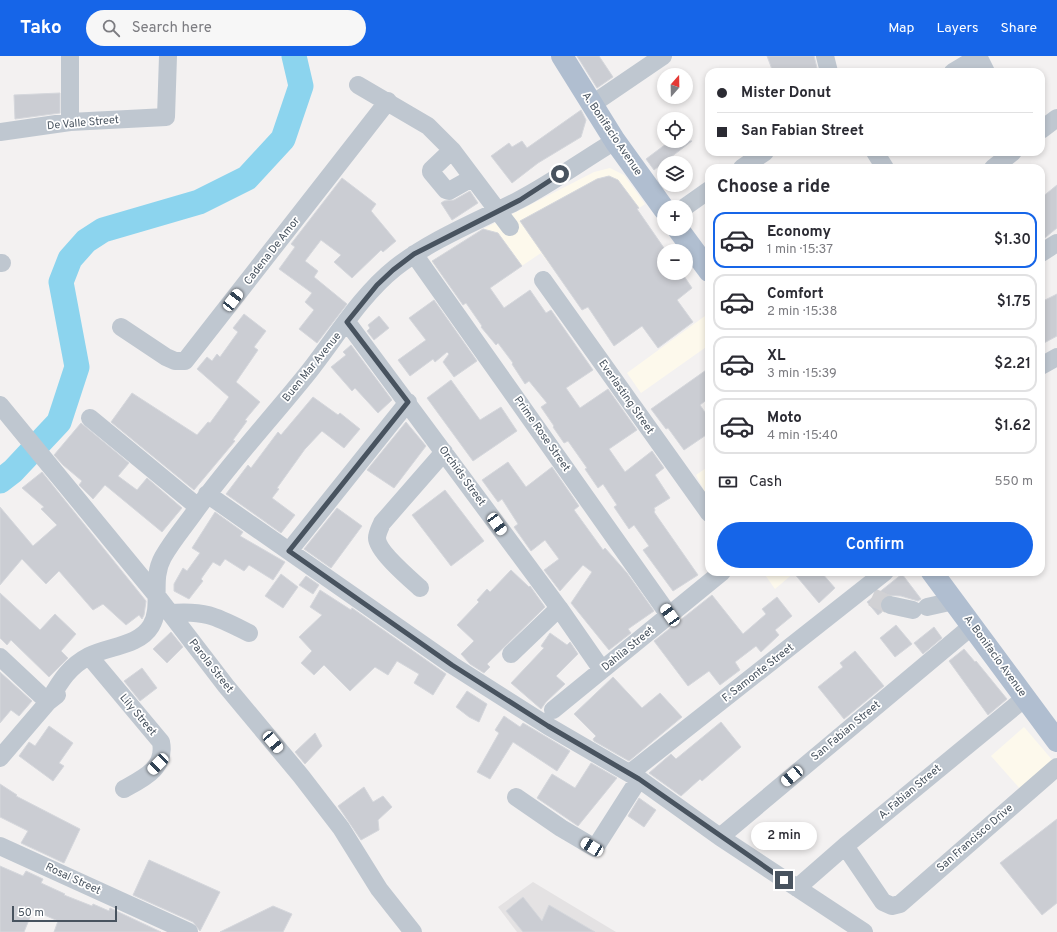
<!DOCTYPE html>
<html lang="en">
<head>
<meta charset="utf-8">
<style>
	:root { --surface:#fff; --page:#f7f7f7; --text:#2b2b33; --muted:#7c7c81; --line:#e1e1e2; --accent:#1665e8 }
	body { margin:0; font-family:Overpass,sans-serif; background:var(--page); color:var(--text); height:100vh; display:flex; flex-direction:column; font-size:15px; white-space:nowrap }
	* { box-sizing:border-box; margin:0 }
	p { font-size:13px; color:var(--muted) }
	.icon { flex:none; width:22px; height:22px; fill:none; stroke:currentColor; stroke-width:2; stroke-linecap:round; stroke-linejoin:round }
	.map { position:relative; flex:1; overflow:hidden }
	.panel { position:absolute; left:705px; top:108px; width:340px; height:412px; display:flex; flex-direction:column; background:var(--surface); border-radius:12px; box-shadow:0 2px 6px #0003 }
	.panel>* { flex:none }
	.hud { position:absolute; left:705px; top:12px; width:340px; height:88px; border-radius:12px; box-shadow:0 2px 6px #0003; display:grid; align-content:center; height:88px; padding:0 12px; background:var(--surface) }
	.needle { width:26px; rotate:20deg }
	.tools { position:absolute; left:657px; top:12px; display:grid; gap:8px }
	.tools a { display:grid; place-items:center; width:36px; height:36px; border-radius:50%; background:var(--surface); box-shadow:0 2px 6px #0003; font-size:20px }
	.scale { position:absolute; left:12px; bottom:10px; width:105px; box-sizing:border-box; padding-left:4px; border:2px solid #48535f; border-top:0; font-size:11px; line-height:14px; white-space:nowrap; color:#48535f; -webkit-text-stroke:3px #fff; paint-order:stroke }
	.end { position:absolute; width:18px; height:18px; margin:-9px; border:5px solid #48535f; background:#fff; box-shadow:0 0 0 2px #fff }
	.from { border-radius:50% }
	.bubble { position:absolute; height:28px; border-radius:14px; background:var(--surface); box-shadow:0 2px 6px #0003; font-size:13px; font-weight:600; line-height:28px; text-align:center }
	.car { position:absolute; width:12px; height:24px; margin:-12px -6px; border-radius:5px; box-shadow:0 0 3px 1px #0007; background:linear-gradient(#fff 24%,#345 0 40%,#fff 0 76%,#345 0 86%,#fff 0) }
	.hud b { display:flex; align-items:center; gap:14px; height:38px; font-size:15px }
	.hud b+b { border-top:1px solid var(--line) }
	.hud i { width:10px; height:10px; background:var(--text) }
	ul { padding:0; list-style:none }
	li { display:flex; align-items:center; gap:12px; height:56px; margin:0 8px 6px; padding:0 4px; border:2px solid var(--line); border-radius:12px }
	li div { flex:1 }
	li b { display:block; font-size:15px }
	li em { font-style:normal; font-weight:600 }
	li.current { border-color:var(--accent) }
	li>.icon { width:36px; height:36px; stroke-width:1.5 }
	h2 { padding:0 12px; font-size:18px; line-height:48px }
	.pay { display:flex; align-items:center; gap:10px; height:44px; padding:0 12px; font-size:15px }
	.pay p { margin-inline-start:auto }
	.cta { display:flex; gap:8px; margin-top:auto; padding:8px 12px }
	.cta a { flex:1; height:46px; border-radius:24px; background:var(--accent); color:#fff; font-size:16px; font-weight:600; line-height:46px; text-align:center }
	header { display:flex; align-items:center; gap:24px; box-sizing:border-box; height:56px; padding:0 20px; background:var(--accent); color:#fff }
	header strong { font-size:19px }
	nav { display:flex; gap:22px; margin-inline-start:auto; font-size:14px }
	.search { width:280px; height:36px; background:var(--page); display:flex; align-items:center; gap:10px; box-sizing:border-box; padding:0 14px; border-radius:22px; color:var(--muted); font-size:15px }
	.map>svg:first-child { display:block }
	.commercial { fill:#fdf9ec }
	.education { fill:#e4e2e3 }
	.lines { fill:none; stroke-linecap:round; stroke-linejoin:round }
	.river { stroke:#8cd4ee; stroke-width:25 }
	.building { fill:#cbcdd3; stroke:#d5d7dc }
	.minor-tunnel { stroke:#d1d1d4; stroke-width:18; stroke-dasharray:18 9; stroke-linecap:butt }
	.minor { stroke:#bfc7d0; stroke-width:18 }
	.major { stroke:#b0bed0; stroke-width:22 }
	.route { stroke:#48535f; stroke-width:5 }
	.labels { text-anchor:middle; dominant-baseline:central; stroke-width:3.5; stroke-linejoin:round; paint-order:stroke }
	.street-label { font-size:11px; fill:#48535f; stroke:#fff }
</style>
</head>
<body>
<header>
<strong>Tako</strong>
<div class="search"><svg class="icon" aria-label="search" viewBox="0 0 24 24"><circle cx="10" cy="10" r="6"/><path d="M15 15l6 6"/></svg>Search here</div>
<nav><a>Map</a><a>Layers</a><a>Share</a></nav>
</header>
<div class="map">
<svg width="1057" height="876" viewBox="0 0 1057 876">
	<rect width="100%" height="100%" fill="#f3f1f1"/>
	<!-- commercial -->
	<path class="commercial" d="M610 112 624 119 645 148 553 213 541 197 464 249 431 205 483 173 594 116Z
		M709 257V289L641 337 627 317Z
		M709 410V441L708 442 696 419Z
		M763 516H795L775 533Z
		M1024 671 1054 706 1021 734 991 700Z"/>
	<!-- education -->
	<path class="education" d="M533 826 616 876H517L498 851Z"/>
	<g class="lines">
		<!-- river -->
		<path class="river" d="M0 425 13 415 59 366 77 311 61 226 70 203 86 185 103 174 199 146 247 122 283 83 301 30 294 0"/>
	</g>
	<!-- building -->
	<path class="building" d="M577 0H599L613 21 597 32Z
		M767 0H814L818 16H773Z
		M60 37V57L15 63 14 39Z
		M581 54 586 64 581 81 538 107 512 127 491 100 509 87 512 91 522 85 527 92Z
		M670 85H692L654 114 646 103Z
		M609 120 618 124 639 152 637 153 664 192V217H682L692 232 677 244 693 266 658 292 642 270 614 290 588 251 582 254 520 165 597 123Z
		M342 122 376 148 371 155 396 185 383 196 381 194 352 222 334 206 341 199 321 184 305 205 318 215 314 221 347 248 317 287 299 273 314 254 305 246 312 237 279 213 295 191 291 188Z
		M1057 129V172L1041 185V142Z
		M470 135 478 147 452 164 441 147 444 145 454 144Z
		M483 173 498 177 522 210 490 232 504 252 530 234 546 257 551 254 593 314 566 332 580 352 608 333 637 374 609 393 625 416 652 395 664 412 655 419 670 442 654 452 655 454 654 456 698 519 673 535 643 494 649 490 634 469 629 473 614 451 617 449 603 428 598 432 585 413 587 412 568 385 564 387 553 371 554 370 541 351 547 347 529 325 525 328 512 308 513 307 498 287 496 289 481 271 482 270 466 247 463 249 432 205Z
		M1057 238V280L1044 287 1041 281V246Z
		M434 244 477 305 454 321 443 306 449 298 447 296 435 306 433 303 410 320 398 304 426 284 409 262Z
		M244 258 266 275 254 291 258 294 236 326 260 346 245 364 247 365 233 384 235 385 194 434 111 366 132 337 197 379 208 366 210 367 229 341 197 313 207 301 212 305 217 298 220 301 238 276 233 272Z
		M379 260 389 272 374 284 367 275 370 272 368 269Z
		M351 289 392 344 378 357 355 332 352 335 331 311 346 299 343 296Z
		M709 312V342L700 349 709 362V377L684 394 668 372 666 373 651 353Z
		M451 324 480 364 501 351 517 375 473 405 427 342Z
		M313 341 338 359 340 357 360 373 344 392 322 375 305 393 277 432 279 433 272 442 295 459 281 477 226 438 248 409 251 412 278 376 281 379Z
		M406 366 426 390 394 432 367 414Z
		M81 367 129 407 118 420 137 434 147 422 182 452 162 476 105 429 93 443 79 429 82 425 63 409 54 399Z
		M508 406 526 431 552 411 579 450 574 454 603 494 605 492 627 517 654 555 628 573 631 577 609 594 571 547 592 516 583 509 560 535 544 514 559 503 545 484 531 495 514 471 518 468 502 443 498 446 482 424Z
		M42 416 146 545 144 559 142 563 139 559 126 569 103 548 93 554 59 515 46 528 22 503 0 529V451L33 490 57 469 41 453 44 451 22 432Z
		M445 434 484 485 451 510 412 459Z
		M337 452 362 470 331 512 304 493Z
		M215 456 243 476 240 480 285 506 273 524 249 509 244 515 225 503 220 510 213 506 201 523 203 525 189 543 174 535V528L183 512 187 515 200 497 192 492Z
		M511 514 529 531 530 530 545 551 487 608 490 611 484 617 470 608 461 598 474 585 457 569 479 546 477 544 487 533 490 536Z
		M793 516H821L835 532 819 547Z
		M281 518 298 531 283 552 265 540Z
		M902 518 921 543 918 545 901 540 886 539 880 546 882 556 878 559 867 546Z
		M306 520 319 529 313 538 299 529Z
		M320 534 351 554 352 552 446 618 433 639 414 627 419 618 397 605 388 619 375 611 350 635 324 609 314 619 301 607 312 595 299 581 322 559 310 551Z
		M0 537 40 574 55 558 76 578 61 595 68 602 49 621 11 584 7 589 0 582Z
		M712 539 743 578 766 558 762 553 777 541 792 560 775 574 779 579 761 596 756 590 735 606 740 614 720 629 709 615 688 630 654 585Z
		M896 569 912 588 895 601 880 582Z
		M934 571 942 582 923 598 914 587Z
		M171 576 183 591 167 607 153 593Z
		M550 577 567 589 570 586 578 598 556 620 565 628 546 646 541 653 511 627 544 592 541 590Z
		M964 593 975 606 976 605 1007 643 988 659 949 605Z
		M855 595 884 630 844 663 818 631 843 611 840 607Z
		M142 612 157 632 140 645 124 625Z
		M0 616 32 645 19 660 11 654 0 667Z
		M613 621 642 652 660 637 682 661 629 705 594 685 593 683 596 680 574 658Z
		M467 635 487 648 479 666 469 661 456 651Z
		M504 660 520 671 523 667 570 695 557 715 513 686 490 723 477 716 499 677 495 674Z
		M721 666 741 691 702 725 700 723 681 740 649 717 671 698 676 703Z
		M49 670 73 687 59 707 64 710 53 725 19 700 29 686 35 690Z
		M315 677 322 690 305 708 295 696Z
		M591 707 617 722 578 770 537 742 552 718 575 732Z
		M0 728 17 739 16 740 80 773 64 807 21 787 28 775 0 761Z
		M364 731 373 746 383 740 392 751 378 764 379 774 361 784 338 750Z
		M639 742 656 754 644 771 628 760Z
		M1057 763V847L1042 859 1000 807Z
		M149 804 220 836 200 875 193 866 133 839Z
		M0 810 23 820 26 815 43 823 41 827 65 838 64 839 92 850 93 848 109 855 110 852 161 876H54L58 865 33 854 24 876H0Z
		M523 841 542 865 549 849 595 876H523L506 855Z
		M273 850 292 858 283 876H220Z"/>
	<g class="lines">
		<!-- minor-tunnel -->
		<path class="minor-tunnel" d="M872 541 890 549"/>
		<!-- minor -->
		<path class="minor" d="M70 0V66
			M825 0 829 16
			M978 0 986 16
			M953 16 978 1
			M358 29 428 70 452 94 510 171
			M591 49 663 0
			M1041 74 1057 62
			M0 76 70 66 166 61 168 0
			M452 94 431 114V116L446 134 449 135 472 122
			M875 96 885 112
			M742 112 765 96
			M993 112 1013 96
			M685 151 709 134
			M1041 197 1057 187
			M414 198 669 559
			M0 207H2
			M543 224 709 457
			M347 266 559 552 602 614
			M121 271 166 301 175 305H185L388 45
			M1041 310 1057 301
			M0 349 157 540 226 630 301 720 341 772 379 833 413 876
			M90 362 198 451
			M207 438 452 609 548 670 639 723 720 781 864 876
			M289 495 408 346
			M420 532C410 523 377 495 377 482 377 477 380 472 382 467L444 396
			M890 549 913 554
			M927 551 954 545
			M170 557C206 554 217 561 249 577
			M511 598 559 552
			M89 600 161 686C166 712 144 722 124 733
			M0 601 48 646
			M48 646C60 626 68 611 89 600 109 590 139 590 151 570 163 550 150 524 163 501 172 485 184 471 194 457 229 408 270 364 307 318 335 283 360 240 395 212 432 183 478 165 519 144 552 127 583 104 615 85
			M553 654 722 516
			M0 702 48 646 57 639
			M630 717 885 516
			M516 741 561 772 595 792 639 723
			M720 781 972 570
			M0 790 189 876
			M845 790 883 846 892 850 900 848 1057 711
			M797 832 845 790 1025 642"/>
		<!-- major -->
		<path class="major" d="M562 0 615 85 664 153
			M678 173 709 215
			M932 516 1057 685"/>
	</g>
	<g class="lines">
		<!-- route -->
		<path class="route" d="M560 118 520 144 414 198 393 214 377 229 347 266 408 346 289 495 452 609 548 670 639 723 784 824"/>
	</g>
	<g class="labels">
		<!-- street labels -->
		<g class="street-label">
			<text transform="translate(83 67) rotate(-5)">De Valle Street</text>
			<text transform="translate(612 78) rotate(56)">A. Bonifacio Avenue</text>
			<text transform="translate(272 195) rotate(-52)">Cadena De Amor</text>
			<text transform="translate(312 311) rotate(-51)">Buen Mar Avenue</text>
			<text transform="translate(626 341) rotate(55)">Everlasting Street</text>
			<text transform="translate(542 378) rotate(55)">Prime Rose Street</text>
			<text transform="translate(462 420) rotate(54)">Orchids Street</text>
			<text transform="translate(628 593) rotate(-39)">Dahlia Street</text>
			<text transform="translate(995 600) rotate(54)">A. Bonifacio Avenue</text>
			<text transform="translate(211 610) rotate(52)">Parola Street</text>
			<text transform="translate(758 617) rotate(-38)">F. Samonte Street</text>
			<text transform="translate(138 659) rotate(50)">Lily Street</text>
			<text transform="translate(846 675) rotate(-40)">San Fabian Street</text>
			<text transform="translate(910 736) rotate(-40)">A. Fabian Street</text>
			<text transform="translate(975 782) rotate(-41)">San Francisco Drive</text>
			<text transform="translate(73 823) rotate(25)">Rosal Street</text>
		</g>
	</g>
</svg>
<div class="tools">
<a><svg class="needle" viewBox="-14 -14 28 28"><path d="M0-13l5 13h-10z" fill="#e53935"/><path d="M0 13l5-13h-10z" fill="#7c7c81"/></svg></a>
<a><svg class="icon" aria-label="locate" viewBox="0 0 24 24"><circle cx="12" cy="12" r="6"/><path d="M12 2v4M12 18v4M2 12h4M18 12h4"/></svg></a>
<a><svg class="icon" aria-label="layers" viewBox="0 0 24 24"><path d="M12 4l9 5-9 5-9-5zM3 14l9 5 9-5"/></svg></a>
<a>+</a>
<a>−</a>
</div>
<div class="scale">50 m</div>
<i class="end from" style="left:560px;top:118px"></i>
<i class="end" style="left:784px;top:824px"></i>
<div class="bubble" style="left:751px;top:766px;width:66px">2 min</div>
<i class="car" style="left:233px;top:244px;rotate:38deg"></i>
<i class="car" style="left:497px;top:468px;rotate:144deg"></i>
<i class="car" style="left:670px;top:559px;rotate:325deg"></i>
<i class="car" style="left:273px;top:686px;rotate:140deg"></i>
<i class="car" style="left:158px;top:708px;rotate:225deg"></i>
<i class="car" style="left:792px;top:720px;rotate:230deg"></i>
<i class="car" style="left:592px;top:791px;rotate:301deg"></i>
<div class="hud">
<b><i class="from"></i>Mister Donut</b>
<b><i></i>San Fabian Street</b>
</div>
<section class="panel">
<h2>Choose a ride</h2>
<ul>
<li class="current"><svg class="icon" aria-label="car" viewBox="0 0 24 24"><path d="M5 17H2v-5l4-1 3-4h7l3 4 3 1v5h-3M9 17h6M6 11h13"/><circle cx="7" cy="17" r="2"/><circle cx="17" cy="17" r="2"/></svg><div><b>Economy</b><p>1 min · 15:37</p></div><em>$1.30</em></li>
<li><svg class="icon" aria-label="car" viewBox="0 0 24 24"><path d="M5 17H2v-5l4-1 3-4h7l3 4 3 1v5h-3M9 17h6M6 11h13"/><circle cx="7" cy="17" r="2"/><circle cx="17" cy="17" r="2"/></svg><div><b>Comfort</b><p>2 min · 15:38</p></div><em>$1.75</em></li>
<li><svg class="icon" aria-label="car" viewBox="0 0 24 24"><path d="M5 17H2v-5l4-1 3-4h7l3 4 3 1v5h-3M9 17h6M6 11h13"/><circle cx="7" cy="17" r="2"/><circle cx="17" cy="17" r="2"/></svg><div><b>XL</b><p>3 min · 15:39</p></div><em>$2.21</em></li>
<li><svg class="icon" aria-label="car" viewBox="0 0 24 24"><path d="M5 17H2v-5l4-1 3-4h7l3 4 3 1v5h-3M9 17h6M6 11h13"/><circle cx="7" cy="17" r="2"/><circle cx="17" cy="17" r="2"/></svg><div><b>Moto</b><p>4 min · 15:40</p></div><em>$1.62</em></li>
</ul>
<div class="pay"><svg class="icon" aria-label="cash" viewBox="0 0 24 24"><path d="M3 7h18v10H3z"/><circle cx="12" cy="12" r="2"/></svg>Cash<p>550 m</p></div>
<div class="cta"><a>Confirm</a></div>
</section>
</div>
</body>
</html>
